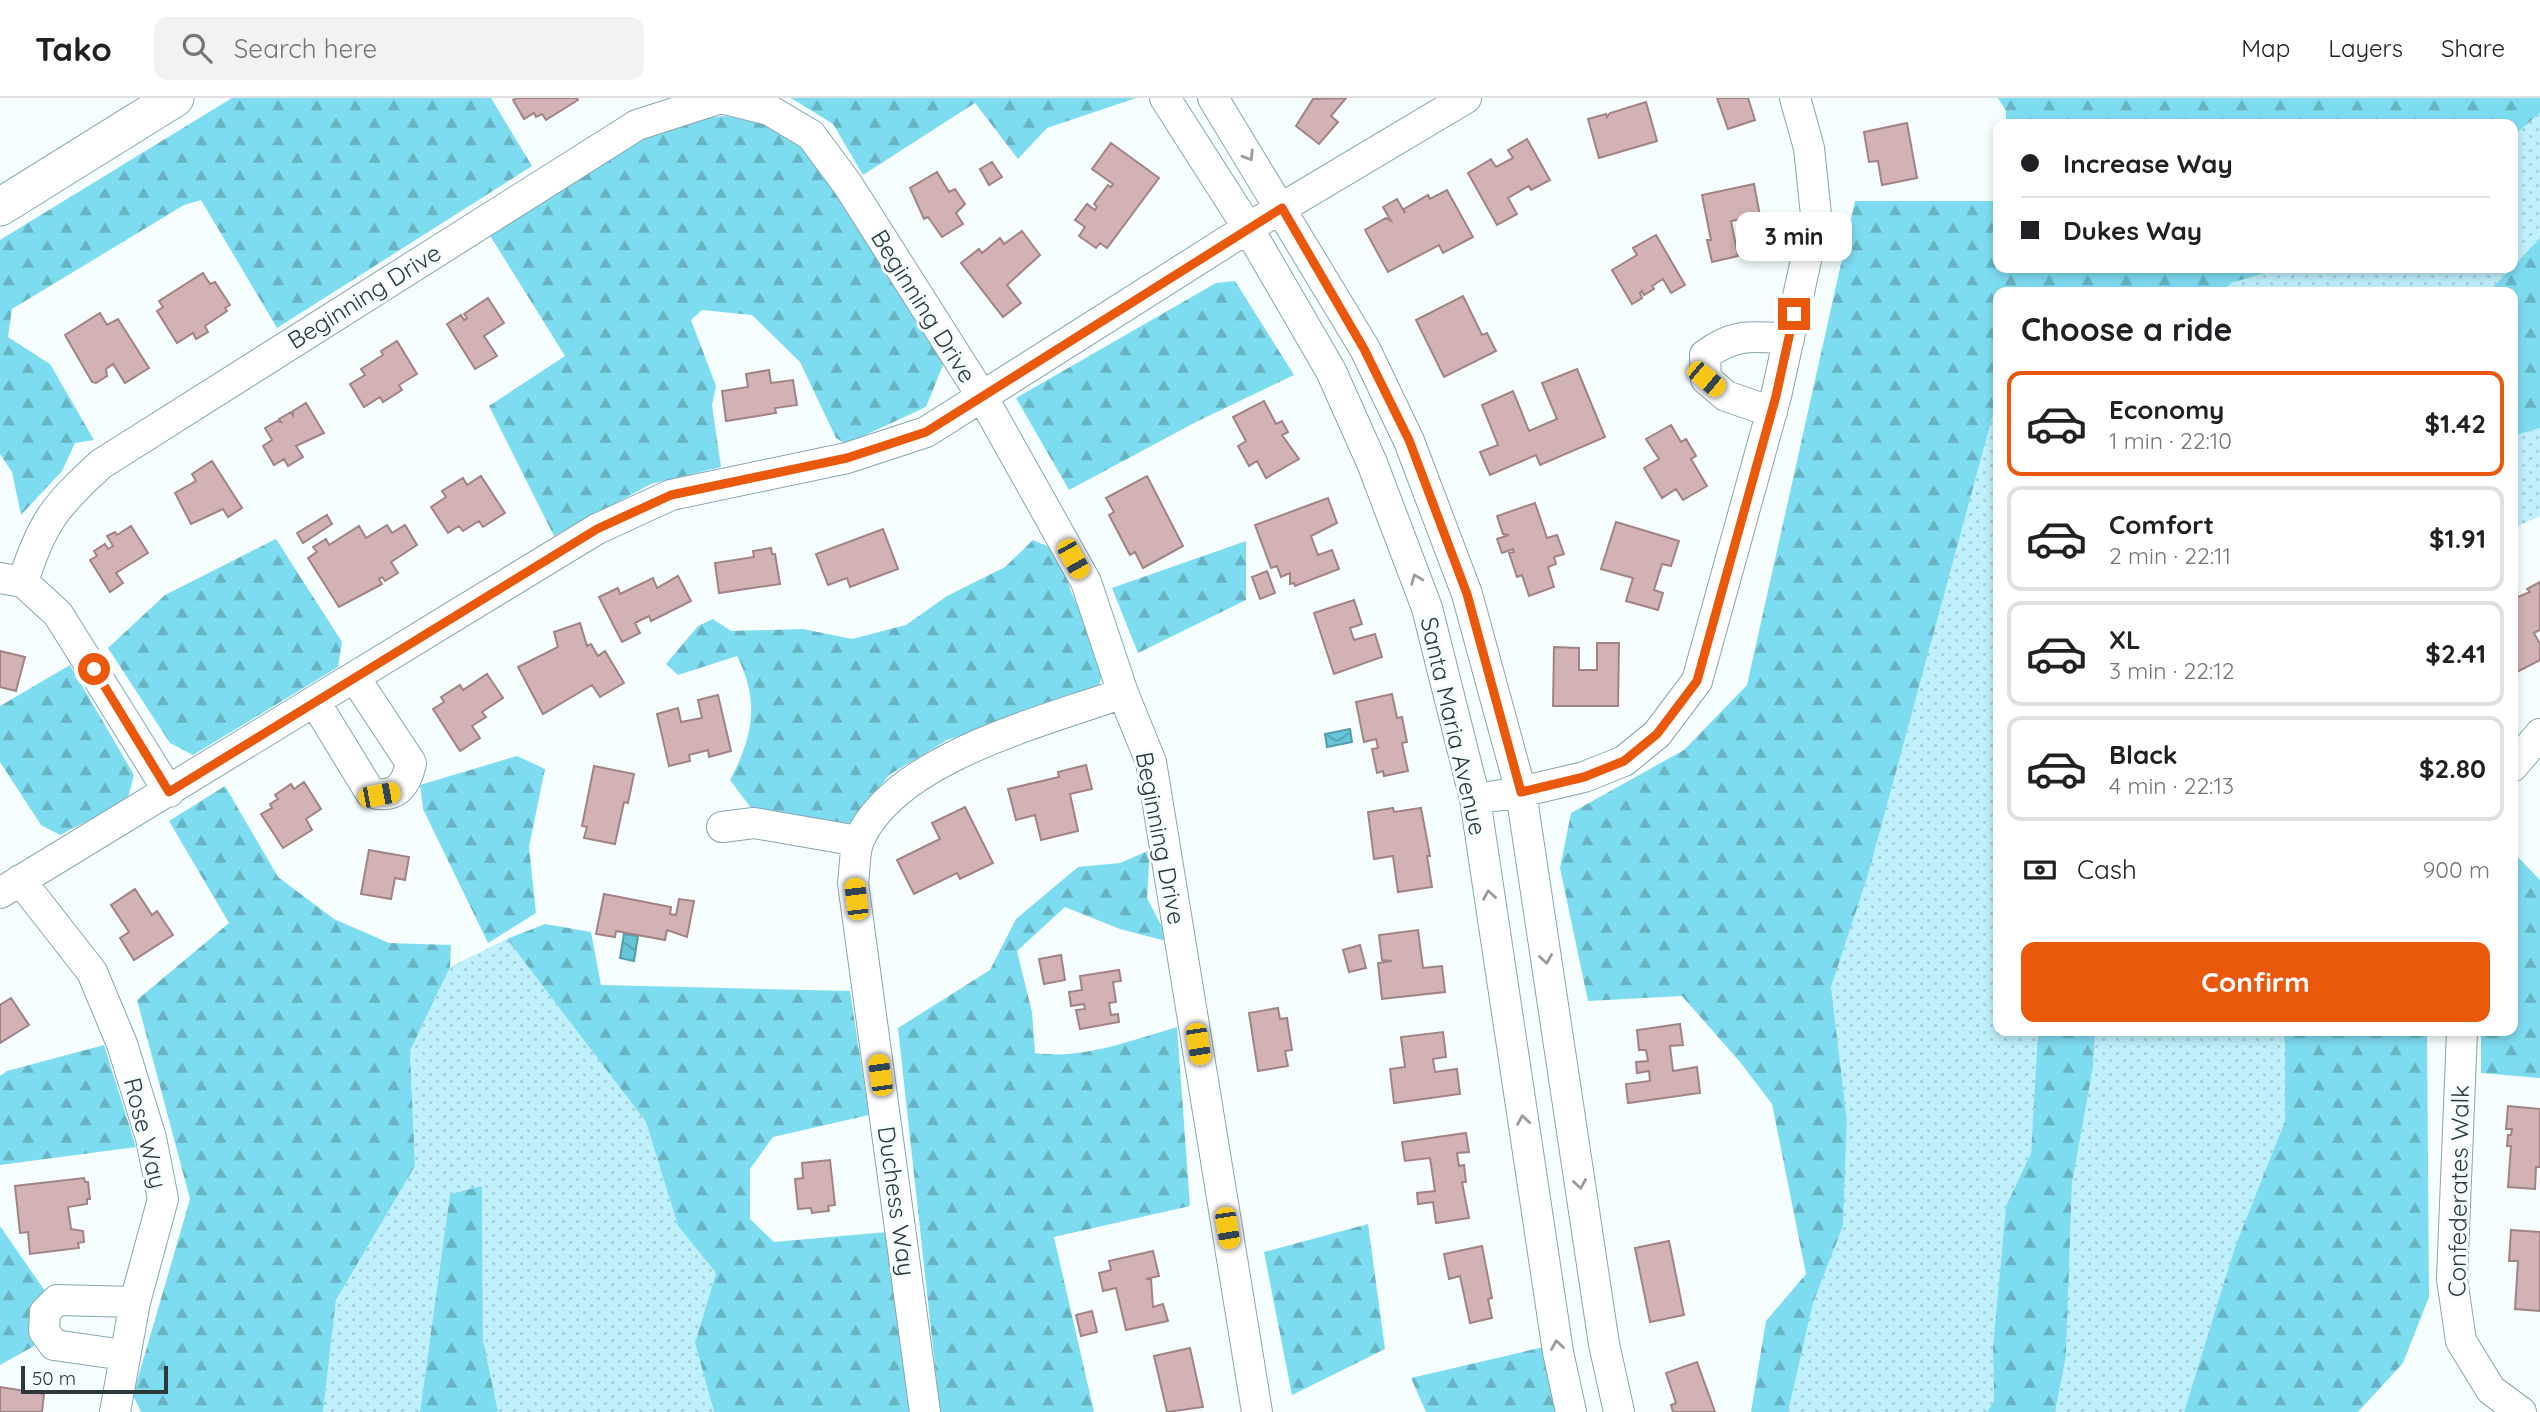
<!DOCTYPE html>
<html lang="en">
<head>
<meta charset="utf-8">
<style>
	:root { --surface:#fff; --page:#f2f2f2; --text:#202124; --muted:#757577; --line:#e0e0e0; --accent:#ea580c }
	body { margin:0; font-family:Quicksand,sans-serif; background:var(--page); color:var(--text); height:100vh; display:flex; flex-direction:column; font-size:26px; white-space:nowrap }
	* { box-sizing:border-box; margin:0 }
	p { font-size:23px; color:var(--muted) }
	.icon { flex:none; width:38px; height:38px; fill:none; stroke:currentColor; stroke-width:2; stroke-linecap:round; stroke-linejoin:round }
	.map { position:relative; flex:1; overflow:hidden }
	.drawer { position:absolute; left:1993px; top:189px; width:525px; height:749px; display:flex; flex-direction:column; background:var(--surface); border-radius:14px; box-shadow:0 4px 10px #0003 }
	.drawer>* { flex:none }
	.top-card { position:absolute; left:1993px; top:21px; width:525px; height:154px; border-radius:14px; box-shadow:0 4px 10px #0003; display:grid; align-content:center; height:154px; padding:0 28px; background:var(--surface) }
	.scale { position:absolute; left:21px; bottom:18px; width:147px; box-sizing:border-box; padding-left:7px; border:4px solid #2c393c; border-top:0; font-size:19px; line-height:24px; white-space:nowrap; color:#2c393c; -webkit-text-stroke:5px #f6fdfe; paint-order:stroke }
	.end { position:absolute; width:32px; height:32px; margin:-16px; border:9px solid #ea580c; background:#fff; box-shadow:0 0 0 4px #fff }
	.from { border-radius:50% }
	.bubble { position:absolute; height:49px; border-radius:14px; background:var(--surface); box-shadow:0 4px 10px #0003; font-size:23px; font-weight:800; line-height:49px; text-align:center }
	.car { position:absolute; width:21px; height:42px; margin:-21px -10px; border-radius:9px; box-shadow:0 0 5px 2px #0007; background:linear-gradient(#f5c518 24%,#345 0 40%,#f5c518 0 76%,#345 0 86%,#f5c518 0) }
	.top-card b { display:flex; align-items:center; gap:24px; height:66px; font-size:26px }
	.top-card b+b { border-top:2px solid var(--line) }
	.top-card i { width:18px; height:18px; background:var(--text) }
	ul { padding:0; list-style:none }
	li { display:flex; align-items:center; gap:21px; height:105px; margin:0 14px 10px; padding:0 14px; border:4px solid var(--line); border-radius:14px }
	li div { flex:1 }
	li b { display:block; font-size:26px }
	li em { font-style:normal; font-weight:800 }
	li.active { border-color:var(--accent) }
	li>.icon { width:63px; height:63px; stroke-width:1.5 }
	h2 { padding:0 28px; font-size:32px; line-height:84px }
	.pay { display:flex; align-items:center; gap:18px; height:77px; padding:0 28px; font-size:26px }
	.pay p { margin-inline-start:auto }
	.action { display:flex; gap:14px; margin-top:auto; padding:14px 28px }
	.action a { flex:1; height:80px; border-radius:14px; background:var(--accent); color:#fff; font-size:28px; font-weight:800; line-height:80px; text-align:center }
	header { display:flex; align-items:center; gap:42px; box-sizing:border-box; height:98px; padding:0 35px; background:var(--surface); border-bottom:2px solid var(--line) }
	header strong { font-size:33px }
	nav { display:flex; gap:38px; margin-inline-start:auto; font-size:24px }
	.search { width:490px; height:63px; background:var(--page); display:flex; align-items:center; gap:18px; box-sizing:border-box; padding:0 24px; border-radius:14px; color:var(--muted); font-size:26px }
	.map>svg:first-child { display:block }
	.grass { fill:url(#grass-dots) }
	.forest { fill:url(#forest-firs) }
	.water { fill:url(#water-waves); stroke:#559baa; stroke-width:2 }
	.building { fill:#d2b2b4; stroke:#a18384; stroke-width:2 }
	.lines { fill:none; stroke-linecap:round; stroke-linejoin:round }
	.minor-casing { stroke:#85a6ae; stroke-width:32 }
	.major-casing { stroke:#85a6ae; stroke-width:39 }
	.minor { stroke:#fff; stroke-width:30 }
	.major { stroke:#fff; stroke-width:37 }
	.oneway { stroke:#969c9e }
	.route { stroke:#ea580c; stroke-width:9 }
	.labels { text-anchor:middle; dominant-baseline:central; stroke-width:6; stroke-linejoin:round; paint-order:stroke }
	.street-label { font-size:24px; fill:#2c393c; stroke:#f6fdfe }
</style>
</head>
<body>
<header>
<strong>Tako</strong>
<div class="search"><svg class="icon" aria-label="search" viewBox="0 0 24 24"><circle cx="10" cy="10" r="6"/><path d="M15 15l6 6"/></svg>Search here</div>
<nav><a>Map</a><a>Layers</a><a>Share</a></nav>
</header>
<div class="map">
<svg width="2540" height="1314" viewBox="0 0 2540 1314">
	<defs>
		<pattern id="grass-dots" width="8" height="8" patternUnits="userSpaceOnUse" patternTransform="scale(1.75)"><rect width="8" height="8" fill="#bff0fb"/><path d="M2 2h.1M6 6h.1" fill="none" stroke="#a4cfd8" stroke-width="1.8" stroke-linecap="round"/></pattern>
		<pattern id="forest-firs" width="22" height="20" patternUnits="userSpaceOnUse" patternTransform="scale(1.75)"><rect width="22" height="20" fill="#7edcf0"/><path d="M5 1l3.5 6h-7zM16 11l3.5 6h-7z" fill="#67b3c4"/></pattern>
		<pattern id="water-waves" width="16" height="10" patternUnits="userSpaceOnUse" patternTransform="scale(1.75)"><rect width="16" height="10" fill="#66c5d9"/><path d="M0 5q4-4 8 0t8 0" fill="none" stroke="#54a1b1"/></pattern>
	</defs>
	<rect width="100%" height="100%" fill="#f6fdfe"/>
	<!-- grass -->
	<path class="grass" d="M2540 15V140L2513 167V38Z
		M2282 170H2510L2488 194H2223L2231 185Z
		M1998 298V933H2038L2031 1055 2006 1108 1993 1248 1994 1303 1987 1314H1788L1813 1205 1843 1128 1847 1022 1831 889 1868 777Z
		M2540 330V418L2513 430V338Z
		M507 841 646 1024 678 1128 716 1175 695 1245 714 1314H498L483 1242 482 1088 450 1096 420 1314H323L336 1202 415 1068 410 953 450 869Z
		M2095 933H2285V1023L2235 1149 2184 1314H2055L2066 1258 2072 1085 2093 969Z"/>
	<!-- forest -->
	<path class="forest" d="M232 0H491L532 68 277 230 201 102 184 107 12 211 8 239 50 266 94 342 75 345 62 373 21 417 12 374 0 356V142Z
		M791 0H1136L1047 30 1018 61 975 5 863 77 833 26Z
		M1998 0H2540V15L2513 38V26H2006V13Z
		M726 18 773 28 808 52 945 262 926 309 846 346 836 340 800 264 752 217 702 212 691 222 716 288 712 307 721 369 651 386 554 438 489 308 565 258 489 136 646 38 690 21Z
		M1855 103H1998V170H2282L2231 185 2223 194H1998V298L1868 777 1831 889 1847 1022 1843 1128 1813 1205 1788 1314H1751L1766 1223 1806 1176 1772 1006 1740 964 1682 898 1588 903 1560 770 1571 715 1684 652 1747 587Z
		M2540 140V330L2513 338V194H2488Z
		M1235 183 1294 277 1196 324 1069 392 1016 300 1216 185Z
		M276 441 342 544 338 569 193 657 170 645 108 550 165 497Z
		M1033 442C1039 445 1048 447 1053 452 1065 462 1066 482 1072 496 1085 525 1117 557 1096 592L947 642 889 677 853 724 820 729 808 719 751 710 730 682C753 639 760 603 737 558L678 577 666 566 698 528 713 521 731 533 803 531 852 541 906 527 947 498 1005 469Z
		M1246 443V502L1138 555 1112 490Z
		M70 567 134 677 127 703 60 737 41 727 0 664V608Z
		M517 658 545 671 529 749 536 815 488 845 423 711 420 687Z
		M225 688 278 779 334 821 389 845 451 847 450 869 410 953 415 1068 336 1202 323 1314H141L133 1297 190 1101 137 902 229 825 169 723Z
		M1150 752 1147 800 1170 844 1120 831 1065 809 1017 853 1032 914 1035 955C1082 962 1132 942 1177 929L1190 1108 1054 1139 1094 1314H940L898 930 990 872 1016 821 1078 769 1120 765Z
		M2514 755 2540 782V980L2481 975V933H2513Z
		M545 826 591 834 601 887 850 893 869 1017 773 1039 750 1071V1121L774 1144 887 1134 916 1314H714L695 1245 716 1175 678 1128 646 1024 507 841Z
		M2038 933H2095L2093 969 2072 1085 2066 1258 2055 1314H1987L1994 1303 1993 1248 2006 1108 2031 1055Z
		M2285 933H2427L2429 1199 2403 1265 2358 1314H2184L2235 1149 2285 1023Z
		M104 947 136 1049 0 1067V978L7 973Z
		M482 1088 483 1242 498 1314H420L450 1096Z
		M1368 1126 1385 1251 1292 1297 1264 1154Z
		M0 1128 47 1196 37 1217 34 1248 0 1267Z
		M1548 1248 1563 1314H1426L1411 1280Z"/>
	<!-- water -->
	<path class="water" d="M1350 631 1352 644 1327 649 1325 636Z
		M624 836 638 838 634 863 620 860Z"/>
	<!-- building -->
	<path class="building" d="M517 0H577L578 2 546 22 542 16 536 19 534 15 524 21 513 2Z
		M1346 0 1331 18 1338 24 1319 46 1296 28 1313 1Z
		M1717 0H1748L1755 22 1728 31Z
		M1646 4 1657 43 1599 60 1588 21 1606 16 1607 19 1610 15Z
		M1907 25 1917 80 1882 87 1878 63 1869 64 1864 34Z
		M1527 41 1550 82 1531 92 1529 88 1508 100 1517 116 1497 127 1468 75 1491 61 1496 69 1513 60 1508 52Z
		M1111 45 1159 80 1107 150 1100 145 1096 150 1079 138 1085 129 1075 122 1087 106 1095 112 1097 109 1094 106 1108 87 1111 89 1113 86 1092 71Z
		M992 64 1002 79 989 87 980 71Z
		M937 74 949 94 955 91 965 106 956 115 963 126 942 139 928 119 924 121 910 90Z
		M1754 86 1760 118 1731 123 1738 158 1712 164 1707 142H1711L1702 97Z
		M1447 92 1473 139 1443 155 1439 147 1388 174 1365 132 1386 120 1391 123 1383 109 1397 101 1405 115 1404 111 1428 97 1430 101Z
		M1022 133 1040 157 1007 187 1021 205 1003 219 961 165 979 151 982 155 1000 140 1004 146Z
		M1656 137 1685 187 1671 195 1663 181 1652 188 1654 191 1644 197 1642 193 1640 195 1642 200 1632 206 1612 172 1637 157 1633 150Z
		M203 175 210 186 215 184 230 207 225 210 227 213 205 228 208 234 196 241 193 235 177 245 157 213 163 209 159 203Z
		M1463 198 1482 237 1487 235 1496 253 1444 279 1416 222Z
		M488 200 504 225 484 238 497 258 475 271 447 226 461 217 464 222 467 220 464 216Z
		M100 215 107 227 118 221 149 270 125 285 113 266 106 271 107 278 96 285 92 284 65 237Z
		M397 243 417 276 399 287 402 292 383 304 380 299 364 309 350 286 365 277 361 271 383 257 381 253Z
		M1577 271 1605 339 1540 367 1536 357 1490 377 1480 354 1498 347 1482 307 1513 293 1529 333 1557 321 1542 285Z
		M769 272 771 285 793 282 797 307 775 310 776 315 726 323 722 293 748 289 746 276Z
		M1264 303 1276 326 1282 323 1288 334 1282 337 1299 361 1266 380 1257 363 1249 368 1238 348 1246 343 1233 319Z
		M306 305 324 335 296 348 303 359 288 368 284 361 274 367 263 348 272 342 265 330 277 323 281 324 279 321 291 314 293 317V313Z
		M1671 327 1681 344 1686 341 1696 358 1691 361 1707 388 1683 402 1676 391 1662 400 1644 370 1659 361 1646 341Z
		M212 363 242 410 228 419 223 411 191 426 175 395 196 383 192 376Z
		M481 378 505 415 483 429 479 423 463 433 459 428 448 435 431 409 446 399 442 393 463 380 467 387Z
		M1147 378 1183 448 1143 470 1135 454 1130 457 1109 417 1114 414 1106 400Z
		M1328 400 1337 425 1311 438 1318 457 1332 452 1339 471 1295 488 1294 485 1290 486V475L1281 479 1277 468 1271 470 1255 427Z
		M1535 405 1547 440 1557 437 1564 456 1554 459 1556 466 1548 469 1554 489 1529 498 1522 477 1517 479 1509 455 1514 454 1513 451 1502 455 1497 441 1509 437 1503 436 1497 418Z
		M327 417 332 426 303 445 297 435Z
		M1616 424 1679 443 1671 468 1662 466 1654 492 1663 495 1658 512 1626 503 1633 480 1601 471Z
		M387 427 392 435 405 427 417 447 391 464 398 475 385 483 382 479 379 481 382 486 339 509 308 460 317 454 313 449 326 441 329 447 359 428 366 440Z
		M131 428 148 455 116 475 123 485 110 494 90 462 97 458 94 453 105 446 108 451 113 448 107 438 115 434 117 437Z
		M883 431 898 471 850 489 847 480 828 487 816 456Z
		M771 450 772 456H775L780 486 719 495 715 465 754 459 753 453Z
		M1267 473 1275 495 1260 501 1252 479Z
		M678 478 691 503 651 523 649 518 635 525 640 535 622 544 599 499 618 490 620 496 653 480 657 490Z
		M2540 484V532L2534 535 2540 546V562L2517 574 2513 566V501L2530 494 2527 491Z
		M1354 502 1362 526 1350 530 1354 542 1375 536 1382 559 1334 576 1314 515Z
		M580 525 587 548 591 546 598 558 605 553 624 585 600 599 592 587 543 616 518 569 558 549 554 534Z
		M1597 545H1619L1618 608H1553L1554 549 1579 550V572H1597Z
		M0 553 25 559 16 593 0 589Z
		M487 576 503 600 482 614 486 619 472 628 480 640 460 653 433 611 444 604 441 599 460 587 463 592Z
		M1392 596 1397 620 1402 619 1407 644 1402 645 1408 673 1384 678 1383 673 1377 675 1372 651 1378 650 1376 641 1364 644 1356 604Z
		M718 597 731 653 709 659 708 652 689 657 690 663 669 668 657 616 678 610 681 624 702 620 698 602Z
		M1086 667 1092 691 1070 696 1078 733 1041 742 1035 717 1016 722 1008 691 1059 679 1058 674Z
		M594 668 634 676 628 705 624 704 615 746 584 740 587 729 582 728Z
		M304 684 321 711 306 721 312 732 283 750 261 716 272 710 270 706 278 701 275 697 291 686 294 691Z
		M965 709 993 765 960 781 957 775 914 796 897 762 940 741 932 725Z
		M1393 710 1394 714 1421 710 1430 758H1427L1432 789 1398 794 1393 758 1374 761 1368 714Z
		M369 752 409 759 405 782 395 780 391 801 361 796Z
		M135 791 152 817 157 813 173 837 134 862 120 840 129 834 111 807Z
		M604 796 671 809 670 816 676 817 679 801 694 803 687 839 667 832 665 842 616 833 615 839 596 836Z
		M1418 832 1423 870 1442 868 1445 894 1382 901 1378 865 1392 863 1382 862 1379 837Z
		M1360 847 1366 870 1349 874 1343 852Z
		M1061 857 1065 882 1044 886 1039 861Z
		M1119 872 1121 883 1113 884 1116 904 1109 905 1111 917 1118 916 1119 924 1080 931 1076 912 1085 911 1084 906 1071 908 1069 894 1082 892 1080 878Z
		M11 900 29 927 0 945V907Z
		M1278 910 1280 921 1287 920 1292 952 1285 953 1288 968 1258 973 1249 915Z
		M1680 926 1683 947 1670 948 1673 973 1697 969 1700 995 1628 1005 1626 986 1650 983 1649 973 1637 975 1636 964 1648 963 1646 952H1639L1637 932Z
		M1443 934 1446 959 1433 961 1435 974 1457 971 1460 996 1394 1005 1390 971 1405 969 1401 939Z
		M2508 1008 2540 1011V1069H2536L2535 1091 2508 1089 2511 1048H2507L2508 1037H2511L2512 1031H2506Z
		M1466 1035 1469 1054 1457 1055 1459 1068 1464 1067 1466 1084H1462L1469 1120 1436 1125 1433 1104 1418 1106 1417 1095 1435 1093 1430 1060 1405 1063 1402 1044Z
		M830 1062 835 1107 828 1108 829 1113 812 1115 811 1110 798 1111 795 1081 803 1080 802 1065Z
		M84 1080 85 1084H88L90 1101H87V1106L68 1109 71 1131 83 1133 84 1144 78 1145 79 1150 30 1156 28 1134 20 1135 15 1088Z
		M2511 1132 2540 1134V1213L2515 1211 2518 1163H2509Z
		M1669 1143 1684 1217 1650 1224 1635 1150Z
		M1482 1148 1492 1200 1488 1201 1492 1220 1470 1225 1460 1178 1449 1181 1444 1156Z
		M1153 1153 1159 1178 1146 1181H1151L1153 1209 1163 1206 1168 1223 1126 1232 1116 1190 1103 1193 1099 1175 1111 1172 1109 1163Z
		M1092 1213 1097 1234 1081 1238 1076 1217Z
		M1190 1250 1203 1309 1167 1314 1154 1258Z
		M1697 1264 1715 1314H1673L1671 1307 1676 1305 1666 1275Z
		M0 1289 44 1296 42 1314H0Z"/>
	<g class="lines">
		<!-- minor casing -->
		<g class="minor-casing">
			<path id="minor" d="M1165 0 1248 130 1331 273 1372 365 1427 510 1475 701 1558 1254 1571 1314
				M1213 0 1365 251 1409 343 1467 496 1521 694 1604 1246 1619 1314
				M1772 314 1726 298 1706 281 1705 257C1735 235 1753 238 1789 241
				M0 480 23 484 58 516 169 694
				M23 484C42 424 55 408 101 366L637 27 721 0 769 12 811 37 848 87 983 300 1086 484 1123 595 1151 664 1257 1314
				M315 604 370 694C395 702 406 688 411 665L355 580
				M2513 668 2540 636
				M1475 701 1521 694 1584 679 1624 663 1657 636 1697 583 1776 298 1816 117 1809 50 1795 0
				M722 729 754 725 858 743
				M20 782 92 874 122 946 151 1040 163 1101 135 1204 115 1314
				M0 795 597 431 671 397 847 360 926 334 1248 130 1466 0
				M2462 933 2452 1181 2461 1243 2491 1292 2521 1314
				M124 1257 54 1247 44 1233 45 1214 57 1202 135 1204
				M925 1314 853 785C855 772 854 754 859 742 896 659 1043 624 1123 595"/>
		</g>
		<!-- major casing -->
		<g class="major-casing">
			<path id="major" d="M0 109 175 0"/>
		</g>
		<!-- minor -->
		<use href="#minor" class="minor"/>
		<!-- major -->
		<use href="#major" class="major"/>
	</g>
	<!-- one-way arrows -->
	<defs><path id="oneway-chevron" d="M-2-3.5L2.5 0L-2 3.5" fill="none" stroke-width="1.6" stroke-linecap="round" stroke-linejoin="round" transform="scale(1.75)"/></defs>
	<g class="oneway">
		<use href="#oneway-chevron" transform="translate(1249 58) rotate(58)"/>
		<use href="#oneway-chevron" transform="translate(1416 481) rotate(-111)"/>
		<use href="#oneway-chevron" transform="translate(1489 797) rotate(-99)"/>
		<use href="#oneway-chevron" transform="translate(1546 861) rotate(81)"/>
		<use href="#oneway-chevron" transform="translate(1523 1022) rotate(-99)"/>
		<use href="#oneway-chevron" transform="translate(1580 1086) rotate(81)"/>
		<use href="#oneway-chevron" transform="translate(1557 1247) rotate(-99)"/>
	</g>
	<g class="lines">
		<!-- route -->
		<path class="route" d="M94 571 169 694 597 431 671 397 847 360 926 334 1282 110 1364 251 1409 342 1467 496 1521 694 1584 679 1624 663 1657 636 1697 583 1776 298 1794 216"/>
	</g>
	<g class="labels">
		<!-- street labels -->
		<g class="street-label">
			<text transform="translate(364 198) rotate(-32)">Beginning Drive</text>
			<text transform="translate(924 208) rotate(58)">Beginning Drive</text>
			<text transform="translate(1454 628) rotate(77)">Santa Maria Avenue</text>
			<text transform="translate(1161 740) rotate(79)">Beginning Drive</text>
			<text transform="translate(146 1035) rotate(76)">Rose Way</text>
			<text transform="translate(2458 1093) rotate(-89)">Confederates Walk</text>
			<text transform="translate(897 1103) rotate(82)">Duchess Way</text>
		</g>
	</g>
</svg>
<div class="scale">50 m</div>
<i class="end from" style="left:94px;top:571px"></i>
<i class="end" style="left:1794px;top:216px"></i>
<div class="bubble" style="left:1736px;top:114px;width:116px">3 min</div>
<i class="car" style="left:1706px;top:281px;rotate:130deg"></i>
<i class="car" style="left:1073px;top:461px;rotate:151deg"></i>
<i class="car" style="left:379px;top:697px;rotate:79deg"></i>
<i class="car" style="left:856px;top:801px;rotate:353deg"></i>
<i class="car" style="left:1198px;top:946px;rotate:171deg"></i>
<i class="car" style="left:880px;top:977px;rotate:352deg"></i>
<i class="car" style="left:1227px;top:1130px;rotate:171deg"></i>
<div class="top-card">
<b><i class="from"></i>Increase Way</b>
<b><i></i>Dukes Way</b>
</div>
<section class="drawer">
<h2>Choose a ride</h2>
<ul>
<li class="active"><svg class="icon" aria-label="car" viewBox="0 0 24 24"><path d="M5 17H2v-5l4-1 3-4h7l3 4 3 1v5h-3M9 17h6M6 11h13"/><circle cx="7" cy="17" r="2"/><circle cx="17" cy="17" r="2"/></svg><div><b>Economy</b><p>1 min · 22:10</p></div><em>$1.42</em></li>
<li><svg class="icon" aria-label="car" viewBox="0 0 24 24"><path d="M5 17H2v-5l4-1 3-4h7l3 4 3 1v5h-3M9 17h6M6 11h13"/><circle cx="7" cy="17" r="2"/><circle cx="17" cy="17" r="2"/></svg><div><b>Comfort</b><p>2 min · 22:11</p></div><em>$1.91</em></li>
<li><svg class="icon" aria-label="car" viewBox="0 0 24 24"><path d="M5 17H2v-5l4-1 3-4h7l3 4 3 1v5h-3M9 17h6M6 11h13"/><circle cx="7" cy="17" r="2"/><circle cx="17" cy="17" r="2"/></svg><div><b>XL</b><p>3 min · 22:12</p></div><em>$2.41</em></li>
<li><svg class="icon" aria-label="car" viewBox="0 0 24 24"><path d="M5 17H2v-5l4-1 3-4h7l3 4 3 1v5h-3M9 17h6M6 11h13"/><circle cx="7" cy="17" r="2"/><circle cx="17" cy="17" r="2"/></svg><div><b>Black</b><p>4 min · 22:13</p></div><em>$2.80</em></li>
</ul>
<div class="pay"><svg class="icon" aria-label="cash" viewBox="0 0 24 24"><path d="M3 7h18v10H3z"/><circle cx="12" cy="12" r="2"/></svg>Cash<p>900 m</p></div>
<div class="action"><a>Confirm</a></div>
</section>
</div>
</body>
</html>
